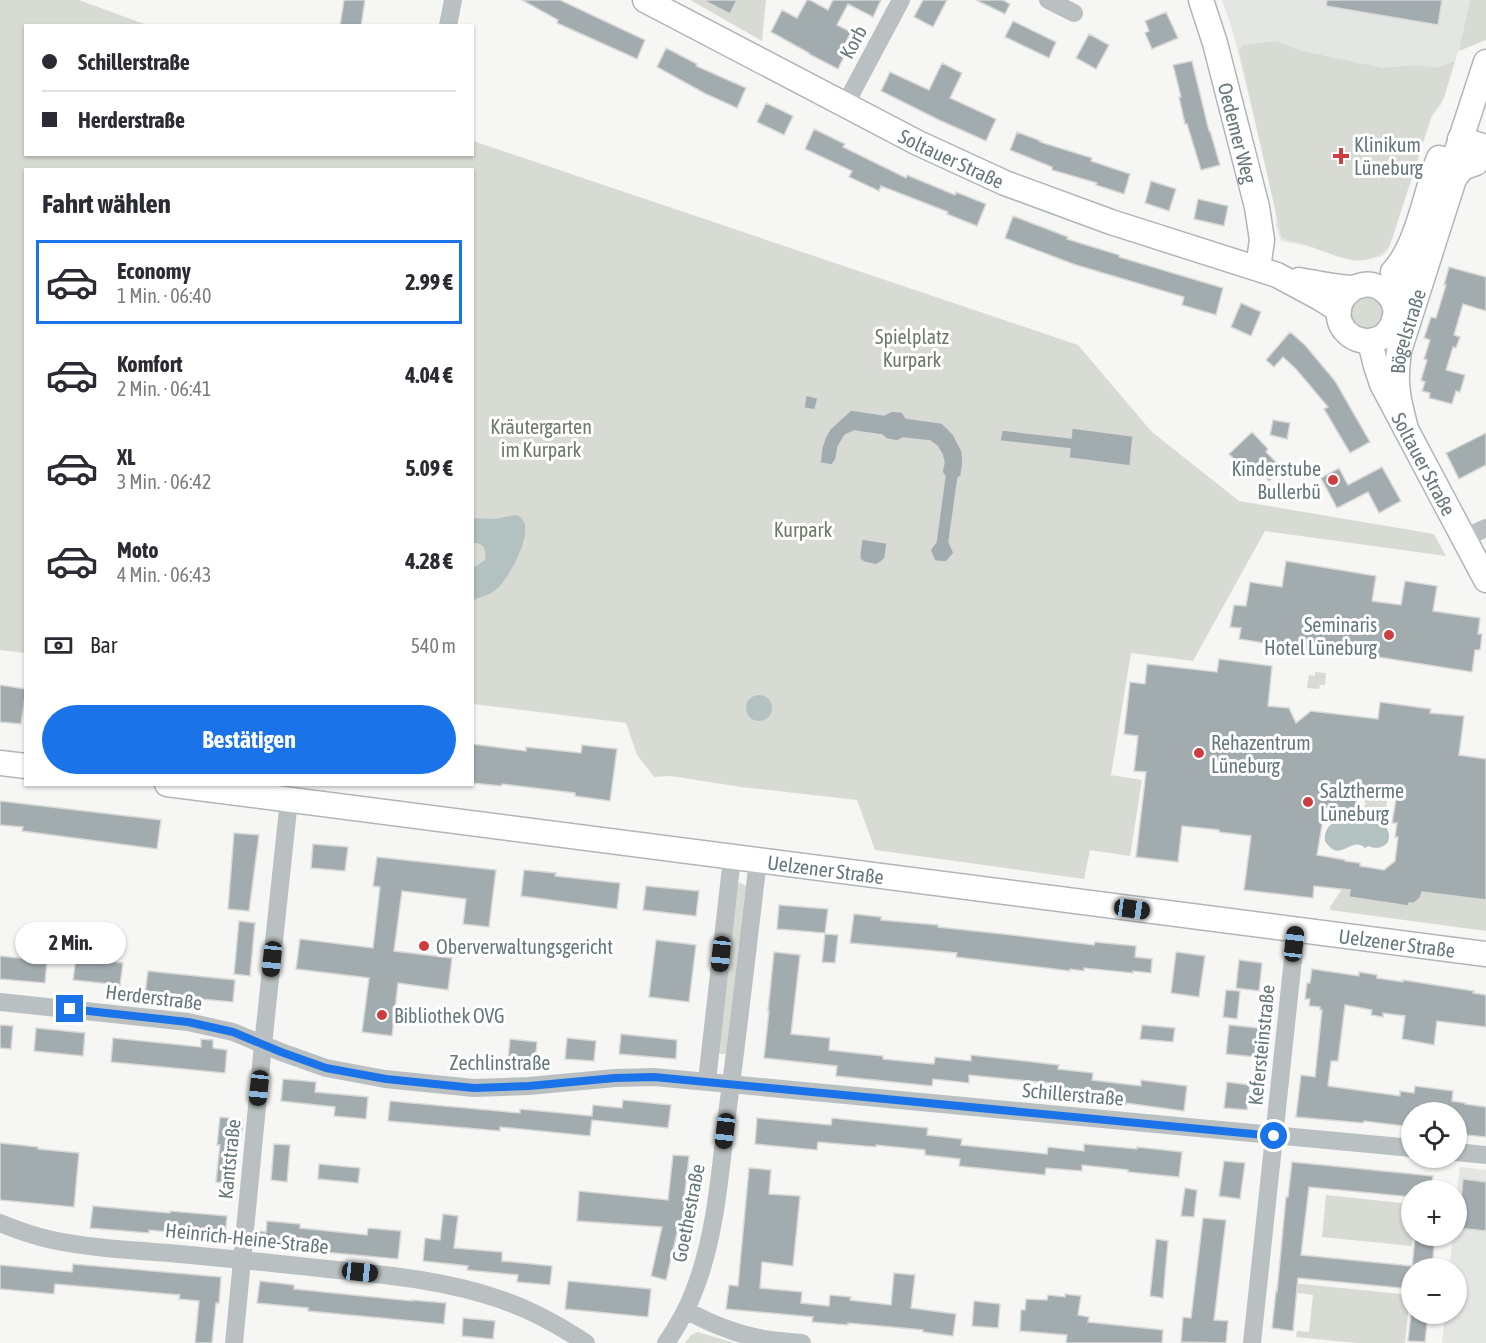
<!DOCTYPE html>
<html lang="de">
<head>
<meta charset="utf-8">
<style>
	:root { --surface:#fff; --page:#f7f7f7; --text:#2b2b33; --muted:#7c7c81; --line:#e1e1e2; --accent:#1a73e8 }
	body { margin:0; font-family:"Asap Condensed",sans-serif; background:var(--page); color:var(--text); height:100vh; display:flex; flex-direction:column; font-size:22px; white-space:nowrap }
	* { box-sizing:border-box; margin:0 }
	p { font-size:20px; color:var(--muted) }
	.icon { flex:none; width:33px; height:33px; fill:none; stroke:currentColor; stroke-width:2; stroke-linecap:round; stroke-linejoin:round }
	.map { position:relative; flex:1; overflow:hidden }
	.details { position:absolute; left:24px; top:168px; width:450px; height:618px; display:flex; flex-direction:column; background:var(--surface); border-radius:0px; box-shadow:0 2px 4px #0004 }
	.details>* { flex:none }
	.banner { position:absolute; left:24px; top:24px; width:450px; height:132px; border-radius:0px; box-shadow:0 2px 4px #0004; display:grid; align-content:center; height:132px; padding:0 18px; background:var(--surface) }
	.tools { position:absolute; left:1401px; top:1102px; display:grid; gap:12px }
	.tools a { display:grid; place-items:center; width:66px; height:66px; border-radius:50%; background:var(--surface); box-shadow:0 2px 4px #0004; font-size:30px }
	.end { position:absolute; width:27px; height:27px; margin:-14px; border:8px solid #1a73e8; background:#fff; box-shadow:0 0 0 3px #fff }
	.from { border-radius:50% }
	.bubble { position:absolute; height:42px; border-radius:21px; background:var(--surface); box-shadow:0 2px 4px #0004; font-size:20px; font-weight:700; line-height:42px; text-align:center }
	.car { position:absolute; width:18px; height:36px; margin:-18px -9px; border-radius:8px; box-shadow:0 0 4px 2px #0007; background:linear-gradient(#222 24%,#8ab4d8 0 40%,#222 0 76%,#8ab4d8 0 86%,#222 0) }
	.banner b { display:flex; align-items:center; gap:21px; height:57px; font-size:22px }
	.banner b+b { border-top:2px solid var(--line) }
	.banner i { width:15px; height:15px; background:var(--text) }
	ul { padding:0; list-style:none }
	li { display:flex; align-items:center; gap:18px; height:84px; margin:0 12px 9px; padding:0 6px; border:3px solid transparent; border-radius:0px }
	li div { flex:1 }
	li b { display:block; font-size:22px }
	li em { font-style:normal; font-weight:700 }
	li.current { border-color:var(--accent) }
	li>.icon { width:54px; height:54px; stroke-width:1.5 }
	h2 { padding:0 18px; font-size:27px; line-height:72px }
	.pay { display:flex; align-items:center; gap:15px; height:66px; padding:0 18px; font-size:22px }
	.pay p { margin-inline-start:auto }
	.button { display:flex; gap:12px; margin-top:auto; padding:12px 18px }
	.button a { flex:1; height:69px; border-radius:36px; background:var(--accent); color:#fff; font-size:24px; font-weight:700; line-height:69px; text-align:center }
	.map>svg:first-child { display:block }
	.built { fill:#e4e6e4 }
	.green { fill:#d8dbd4 }
	.water { fill:#b3c1c1 }
	.building { fill:#a2acae; stroke:#d8d8d6; stroke-width:1.5; fill-rule:evenodd }
	.lines { fill:none; stroke-linecap:round; stroke-linejoin:round }
	.secondary-casing { stroke:#afb6b8; stroke-width:27 }
	.street { stroke:#bac0c1; stroke-width:18 }
	.secondary { stroke:#fff; stroke-width:24 }
	.route { stroke:#1a73e8; stroke-width:8 }
	.poi-dot { fill:#cc3e41; stroke:#fff; stroke-width:2 }
	.labels { text-anchor:middle; dominant-baseline:central; stroke-width:6; stroke-linejoin:round; paint-order:stroke }
	.street-label { font-size:20px; fill:#66787b; stroke:#fff }
	.poi-label { font-size:20px; fill:#66787b; stroke:#fff; text-anchor:start }
	.park-label { font-size:20px; fill:#6f7967; stroke:#fff }
</style>
</head>
<body>
<div class="map">
<svg width="1486" height="1343" viewBox="0 0 1486 1343">
	<rect width="100%" height="100%" fill="#f6f6f4"/>
	<!-- built -->
	<path class="built" d="M1222 0H1477L1459 49 1441 105 1432 116 1390 246 1387 252 1380 257 1356 261 1349 260 1318 248 1281 241 1276 226V210L1273 196 1233 32Z
		M1460 1167 1486 1170V1343H1442L1445 1314H1456V1269H1449L1453 1236H1456V1199Z"/>
	<!-- green -->
	<path class="green" d="M0 0H79L147 25 26 26V154H472L473 141 1078 345 1152 432 1239 501 1434 534 1446 556 1265 531 1193 661 1131 653 1111 775 1142 780 1130 856 1090 850 1084 879 875 850 857 800 741 787 671 776 654 777 637 755 626 723 473 704 472 170H26L25 653 0 650Z
		M690 0H766L762 41 692 1Z
		M1470 0H1486V40L1459 51Z
		M1276 41 1302 51 1383 68 1416 65 1436 68 1455 61 1444 98 1431 117 1390 245C1366 275 1332 253 1303 244 1295 241 1287 242 1281 236L1239 50 1244 45Z
		M1351 313a16 16 0 1 1 32 0a16 16 0 1 1-32 0Z
		M1315 672 1326 673 1325 685H1320L1319 689 1307 688 1309 675 1315 676Z
		M1367 789 1388 792 1384 822 1375 819 1364 806 1366 804 1363 799 1364 795 1368 792Z
		M741 883 746 886 726 1054H717L736 884Z
		M1342 889 1350 890 1349 897 1408 906 1409 903C1417 902 1420 899 1422 892L1486 900V931L1330 910V907Z
		M1326 1195 1411 1204 1412 1236H1413L1412 1246 1322 1237Z
		M1292 1283 1411 1295V1304H1409L1405 1343H1357L1296 1337 1297 1331 1309 1332 1313 1295 1291 1292Z
		M698 1332 734 1343H685L691 1335Z"/>
	<!-- water -->
	<path class="water" d="M515 515C542 520 509 578 498 588 492 594 481 597 473 600V568L485 560C487 550 484 542 473 543V518L495 519Z
		M746 708a13 13 0 1 1 26 0a13 13 0 1 1-26 0Z
		M1356 804C1363 807 1367 812 1366 820H1370L1372 824C1384 820 1392 831 1388 842 1382 849 1376 849 1368 846L1365 848C1351 835 1340 865 1325 841 1324 826 1333 824 1342 816L1348 817 1352 821 1358 819V813L1355 810Z"/>
	<!-- building -->
	<path class="building" d="M344 0H365L361 26H340Z
		M522 0H560L645 40 637 59 557 23 558 20Z
		M703 0H737L730 14Z
		M807 0H810L828 10 833 0H881L873 17 848 4 837 25 851 32 845 44 849 46 838 69 809 54V53L771 32 782 10 797 18Z
		M923 0H947L933 27 914 17Z
		M976 0H1003L1010 4 1005 14Z
		M1327 0H1442L1438 25 1326 6Z
		M1166 12 1178 38 1152 49 1145 33 1149 31 1145 21Z
		M1013 21 1056 42 1049 58 1005 37Z
		M1089 34 1109 45 1096 69 1076 58Z
		M666 48 697 64 696 66 746 88 737 108 706 94 657 67Z
		M1192 61 1209 131H1210L1220 165 1201 170 1187 124H1185L1179 97H1181L1173 65Z
		M942 63 962 73 950 98 996 119 986 141 939 120 881 91 890 72 929 90Z
		M766 103 793 116 784 135 757 122Z
		M814 129 845 144 843 147 906 178 907 175 955 195 956 192 986 204 977 226 947 214 948 212 881 186 879 191 849 177 852 171 805 149Z
		M1017 132 1041 141 1040 142 1092 158 1091 161 1130 174 1124 194 1096 185 1097 183 1052 170V167L1010 150Z
		M1151 181 1176 189 1169 211 1145 203Z
		M1198 199 1228 206 1224 226 1194 219Z
		M1013 216 1068 237 1067 239 1119 255V257L1223 288 1216 315 1182 305 1184 297 1073 264 1005 238Z
		M1449 267 1486 277V311L1463 304 1454 335 1460 337 1456 348 1453 347 1446 370 1465 375 1460 392 1456 391 1452 404 1429 398 1430 393 1422 391 1425 382 1421 380 1427 360 1424 359 1430 340 1424 338 1431 317 1436 318 1446 285H1444Z
		M1241 303 1261 312 1251 336 1231 327Z
		M1290 332 1305 345 1335 381 1370 442 1350 453 1324 409 1328 407 1296 369 1283 357 1274 367 1266 360Z
		M806 395 818 398 815 410 804 408Z
		M851 410 884 415 892 411 902 412 906 418 942 423 953 434 962 451 963 461 961 476 958 478 949 542 954 553 946 562 935 561 930 550 936 542 945 476 942 472 944 463 942 454 937 446 930 441 903 438 897 441 887 439 882 435 854 431 845 435 838 447 836 459 832 465 820 463 822 447 825 438 830 429Z
		M1273 420 1290 423 1287 439 1270 435Z
		M1072 428 1133 436 1130 466 1069 458 1070 449 1000 441 1002 430 1071 438Z
		M1252 432 1268 449 1266 452 1282 468 1269 481 1253 464 1246 471 1229 454Z
		M1486 433V465L1459 479 1446 453Z
		M1382 467 1401 501 1379 513 1368 492 1337 508 1321 478 1339 468 1348 485Z
		M862 539 887 543 885 558 881 562 876 565 864 562 860 559V552Z
		M1286 561 1376 576 1372 601 1401 605 1405 581 1437 586 1433 611 1480 618 1478 634H1482L1481 644 1480 650H1475L1472 672 1322 648 1321 652 1239 639 1241 628 1230 627 1234 605 1246 606 1250 582 1282 587Z
		M1219 659 1272 666 1268 706 1289 708 1296 723 1311 711 1378 719 1380 702 1431 709 1430 713 1464 716 1459 755 1486 759V900L1422 892 1420 898 1414 903H1409L1408 906 1349 897 1350 890 1314 886 1313 898 1244 890 1251 836 1219 832V830L1182 826 1178 862 1136 857 1146 772 1134 771 1138 736 1124 734 1130 682 1145 684 1147 664 1217 672ZM1358 788 1397 794 1392 823H1397L1395 837H1398L1395 861 1384 870 1360 866V863L1345 861V860L1317 855 1324 813 1354 818Z
		M0 685 26 689 21 724 0 722Z
		M472 744 526 751V747L581 753 582 745 617 749 610 801 575 796V793L502 784 501 786 472 783Z
		M0 801 161 820 157 849 22 831 23 827 0 825Z
		M234 833 259 835 249 911 228 909Z
		M313 844 348 847 345 871 311 868Z
		M377 857 496 870 489 927 463 924 466 899 402 891 394 951 452 958 448 990 398 983 392 1036 362 1032 369 978 296 969 300 939 373 948 380 887 373 886Z
		M524 870 556 873 555 876 620 883 617 909 521 896Z
		M646 886 699 891 696 916 643 910Z
		M779 905 828 909 825 933 777 929Z
		M854 914 881 917V920L938 925V927L1012 935 1094 945 1095 942 1136 946 1135 957 1152 959 1151 973 1133 971V973L1084 968V971L1070 969V971L956 957 957 953 850 943Z
		M239 921 255 923 250 976 234 974Z
		M825 934 838 935 835 963 822 962Z
		M656 940 696 945 689 1002 649 997Z
		M774 952 800 955 791 1034 830 1038 829 1050 883 1056V1059L934 1064 935 1057 971 1061V1055L1059 1065 1058 1069 1093 1073 1092 1080 1141 1086V1080L1187 1086 1184 1111 1126 1103V1105L1089 1101 1090 1095 1055 1091 1056 1084 969 1075V1083L933 1079 932 1086 836 1076 837 1066 764 1058 769 1011H768Z
		M1176 952 1205 956 1199 997 1171 993Z
		M0 956 47 961 45 983 0 979Z
		M76 957 123 963 120 985 73 980Z
		M1239 960 1262 963 1259 991 1236 988Z
		M1312 969 1359 976V972L1377 975V978L1403 982V980L1474 991 1473 993 1486 995V1027L1437 1021 1434 1045 1402 1039 1405 1016 1383 1013V1017L1371 1015 1372 1010 1345 1005 1338 1061H1331L1328 1086 1400 1096V1091L1414 1093 1415 1086 1453 1091 1452 1101 1465 1103V1104L1486 1107V1137L1456 1134V1113H1412V1127L1364 1121 1363 1123 1296 1117 1301 1075 1315 1077 1322 1010H1320V1007L1309 1006 1310 999H1305L1307 983H1310Z
		M148 971 235 980 233 1002 145 994Z
		M1226 990 1240 991 1237 1019 1223 1017Z
		M0 1025 13 1026 11 1049 0 1048Z
		M1142 1025 1175 1028 1173 1042 1140 1039Z
		M1229 1025 1259 1028 1256 1057 1226 1054Z
		M36 1028 85 1033 83 1056 34 1051Z
		M621 1034 677 1040 676 1059 619 1054Z
		M113 1038 201 1047V1039L213 1040V1048L227 1050 225 1073 111 1062Z
		M567 1038 596 1041 594 1061 565 1059Z
		M510 1039 537 1042 535 1064 508 1061Z
		M283 1079 316 1082 315 1092 368 1097 366 1119 334 1116 335 1107 281 1101Z
		M1227 1082 1250 1085 1247 1110 1224 1108Z
		M623 1100 671 1105 668 1128 592 1120 590 1136 500 1127V1131L388 1121 390 1101 520 1113V1109L592 1116 593 1105 622 1108Z
		M220 1117 243 1120 241 1141 236 1140 232 1183 216 1182 220 1145H217Z
		M757 1118 831 1125 832 1118 928 1128 927 1135 962 1139 961 1145 1047 1154 1048 1147 1084 1151V1144L1137 1149V1147L1182 1152 1179 1177 1128 1172V1170L1082 1165V1171L1046 1168 1045 1175 959 1166 960 1159 925 1155V1150L876 1145V1147L818 1142 817 1150 755 1144Z
		M0 1143 38 1147V1149L79 1153 74 1207 0 1200Z
		M274 1144 290 1145 287 1182 271 1180Z
		M673 1155 689 1156 684 1201 688 1202 685 1229H678L666 1280 651 1276 662 1227 577 1221 579 1191 668 1200Z
		M1224 1161 1245 1163 1240 1199 1219 1196Z
		M1292 1162 1433 1176 1431 1191H1412V1197L1309 1187 1301 1255 1412 1266V1289L1298 1278 1293 1331 1272 1328 1276 1291 1277 1292 1286 1197H1288Z
		M319 1164 360 1168 358 1183 318 1179Z
		M749 1168 771 1170 769 1194 800 1196 793 1266 762 1262 760 1288 802 1292 801 1303 829 1306 830 1295 851 1297 850 1300 891 1305 894 1273 915 1275 911 1308 956 1314 953 1336 923 1332V1330L881 1326 848 1323V1325L812 1322 813 1317 726 1309 729 1285 738 1286Z
		M1463 1179 1486 1182V1231L1458 1228Z
		M1185 1188 1197 1190 1194 1217 1181 1216Z
		M93 1206 170 1213V1211L227 1216 225 1237 149 1230V1233L90 1228Z
		M443 1214 458 1216 454 1248 502 1252V1261L552 1266 550 1285 517 1282 518 1275 467 1270 468 1266 423 1261 425 1238 440 1240Z
		M1203 1218 1226 1220 1214 1320 1228 1321 1226 1343 1181 1342 1183 1317 1191 1318Z
		M267 1221 300 1224V1228L367 1235 368 1228 401 1231 398 1259 313 1251V1248L256 1243 258 1231 266 1232Z
		M1415 1236H1435L1432 1269H1412Z
		M1156 1239 1168 1241 1163 1298 1150 1296Z
		M73 1264 221 1277 219 1303H216L212 1343H195L199 1301 179 1299 180 1295 55 1284 54 1294 0 1289V1265L72 1272Z
		M260 1281 294 1285V1289L412 1301V1300L446 1303 444 1324 308 1311V1308L257 1303Z
		M568 1281 651 1289 648 1317 565 1309Z
		M1065 1294 1081 1296 1078 1315 1089 1317 1088 1322 1163 1330 1162 1343H1066L1067 1335 1020 1331 1021 1310H1025L1026 1299 1047 1300 1048 1295 1065 1297Z
		M974 1301 1000 1304 998 1328 972 1326Z
		M1411 1314H1428L1425 1342 1408 1341Z
		M463 1318 495 1321 493 1339 462 1336Z"/>
	<g class="lines">
		<!-- secondary casing -->
		<g class="secondary-casing">
			<g id="secondary">
				<path id="s1" d="M645 0 918 143 1005 183 1111 222 1277 275 1320 298 1339 310"/>
				<path id="s2" d="M1201 0 1215 43 1257 207 1262 240 1258 268"/>
				<path d="M1460 139 1486 147"/>
				<path d="M1446 184 1486 62"/>
				<path d="M1393 272C1418 245 1425 193 1439 158"/>
				<path d="M1299 280C1316 283 1333 287 1350 288 1355 288 1358 286 1363 285 1380 282 1398 298 1395 316 1393 325 1389 334 1380 338 1354 350 1328 323 1343 298 1345 295 1350 291 1353 288"/>
				<path d="M1392 299 1405 283 1420 259"/>
				<path id="s3" d="M1370 342 1376 366 1382 384 1486 580"/>
				<path id="s4" d="M1406 429C1398 398 1394 384 1399 351L1454 179 1462 168 1476 163"/>
				<path d="M0 763 26 766"/>
				<path id="s5" d="M167 784 1486 954"/>
			</g>
		</g>
		<!-- street -->
		<path class="street" d="M1048 0 1074 13
			M448 26 453 0
			M845 105 901 0
			M1464 538 1486 528
			M0 1002 188 1022 233 1032 281 1052 326 1068 385 1079 474 1088 529 1086 615 1078 654 1077 1412 1148
			M707 1081 732 858
			M1456 1152 1486 1155
			M0 1223C17 1230 34 1236 52 1240 90 1248 130 1250 169 1253 222 1258 275 1263 328 1269 386 1275 446 1280 502 1300 532 1310 560 1326 586 1343
			M686 1310C700 1318 715 1325 730 1330 753 1339 778 1341 802 1343
			M234 1343 263 1045 289 800
			M666 1343C677 1327 687 1310 694 1291 717 1233 720 1168 728 1107 739 1025 748 943 758 861
			M1252 1343 1296 931"/>
		<!-- secondary -->
		<use href="#secondary" class="secondary"/>
	</g>
	<g class="lines">
		<!-- route -->
		<path class="route" d="M70 1009 188 1022 233 1032 281 1052 326 1068 386 1079 474 1088 529 1086 615 1078 654 1077 1274 1136"/>
	</g>
	<!-- markers -->
	<g class="poi-dot">
		<path d="M1338 147h6v6h6v6h-6v6h-6v-6h-6v-6h6z"/>
		<circle cx="1333" cy="480" r="6"/>
		<circle cx="1389" cy="635" r="6"/>
		<circle cx="1199" cy="753" r="6"/>
		<circle cx="1308" cy="802" r="6"/>
		<circle cx="424" cy="946" r="6"/>
		<circle cx="382" cy="1015" r="6"/>
	</g>
	<g class="labels">
		<!-- street labels -->
		<g class="street-label">
			<text transform="translate(853 42) rotate(-62)">Korb</text>
			<text stroke="none"><textPath href="#s2" startOffset="138">Oedemer Weg</textPath></text>
			<text stroke="none"><textPath href="#s1" startOffset="345">Soltauer Straße</textPath></text>
			<text stroke="none"><textPath href="#s4" startOffset="100">Bögelstraße</textPath></text>
			<text stroke="none"><textPath href="#s3" startOffset="134">Soltauer Straße</textPath></text>
			<text stroke="none"><textPath href="#s5" startOffset="664">Uelzener Straße</textPath></text>
			<text stroke="none"><textPath href="#s5" startOffset="1240">Uelzener Straße</textPath></text>
			<text transform="translate(154 997) rotate(7)">Herderstraße</text>
			<text transform="translate(1261 1045) rotate(-84)">Kefersteinstraße</text>
			<text x="500" y="1062">Zechlinstraße</text>
			<text transform="translate(1073 1094) rotate(5)">Schillerstraße</text>
			<text transform="translate(229 1159) rotate(-84)">Kantstraße</text>
			<text transform="translate(688 1213) rotate(-79)">Goethestraße</text>
			<text transform="translate(247 1238) rotate(6)">Heinrich-Heine-Straße</text>
		</g>
		<!-- poi labels -->
		<g class="poi-label">
			<text x="1354" y="144">Klinikum<tspan x="1354" dy="23">Lüneburg</tspan></text>
			<text x="1321" y="468" text-anchor="end">Kinderstube<tspan x="1321" dy="23">Bullerbü</tspan></text>
			<text x="1377" y="624" text-anchor="end">Seminaris<tspan x="1377" dy="23">Hotel Lüneburg</tspan></text>
			<text x="1211" y="742">Rehazentrum<tspan x="1211" dy="23">Lüneburg</tspan></text>
			<text x="1320" y="790">Salztherme<tspan x="1320" dy="23">Lüneburg</tspan></text>
			<text x="436" y="946">Oberverwaltungsgericht</text>
			<text x="394" y="1015">Bibliothek OVG</text>
		</g>
		<!-- park labels -->
		<g class="park-label">
			<text x="912" y="336">Spielplatz<tspan x="912" dy="23">Kurpark</tspan></text>
			<text x="541" y="426">Kräutergarten<tspan x="541" dy="23">im Kurpark</tspan></text>
			<text x="803" y="529">Kurpark</text>
		</g>
	</g>
</svg>
<div class="tools">
<a><svg class="icon" aria-label="locate" viewBox="0 0 24 24"><circle cx="12" cy="12" r="6"/><path d="M12 2v4M12 18v4M2 12h4M18 12h4"/></svg></a>
<a>+</a>
<a>−</a>
</div>
<i class="end from" style="left:1274px;top:1136px"></i>
<i class="end" style="left:70px;top:1009px"></i>
<div class="bubble" style="left:15px;top:922px;width:111px">2 Min.</div>
<i class="car" style="left:1132px;top:909px;rotate:98deg"></i>
<i class="car" style="left:1294px;top:944px;rotate:7deg"></i>
<i class="car" style="left:721px;top:954px;rotate:186deg"></i>
<i class="car" style="left:272px;top:959px;rotate:186deg"></i>
<i class="car" style="left:259px;top:1088px;rotate:186deg"></i>
<i class="car" style="left:725px;top:1131px;rotate:187deg"></i>
<i class="car" style="left:360px;top:1272px;rotate:96deg"></i>
<div class="banner">
<b><i class="from"></i>Schillerstraße</b>
<b><i></i>Herderstraße</b>
</div>
<section class="details">
<h2>Fahrt wählen</h2>
<ul>
<li class="current"><svg class="icon" aria-label="car" viewBox="0 0 24 24"><path d="M5 17H2v-5l4-1 3-4h7l3 4 3 1v5h-3M9 17h6M6 11h13"/><circle cx="7" cy="17" r="2"/><circle cx="17" cy="17" r="2"/></svg><div><b>Economy</b><p>1 Min. · 06:40</p></div><em>2.99 €</em></li>
<li><svg class="icon" aria-label="car" viewBox="0 0 24 24"><path d="M5 17H2v-5l4-1 3-4h7l3 4 3 1v5h-3M9 17h6M6 11h13"/><circle cx="7" cy="17" r="2"/><circle cx="17" cy="17" r="2"/></svg><div><b>Komfort</b><p>2 Min. · 06:41</p></div><em>4.04 €</em></li>
<li><svg class="icon" aria-label="car" viewBox="0 0 24 24"><path d="M5 17H2v-5l4-1 3-4h7l3 4 3 1v5h-3M9 17h6M6 11h13"/><circle cx="7" cy="17" r="2"/><circle cx="17" cy="17" r="2"/></svg><div><b>XL</b><p>3 Min. · 06:42</p></div><em>5.09 €</em></li>
<li><svg class="icon" aria-label="car" viewBox="0 0 24 24"><path d="M5 17H2v-5l4-1 3-4h7l3 4 3 1v5h-3M9 17h6M6 11h13"/><circle cx="7" cy="17" r="2"/><circle cx="17" cy="17" r="2"/></svg><div><b>Moto</b><p>4 Min. · 06:43</p></div><em>4.28 €</em></li>
</ul>
<div class="pay"><svg class="icon" aria-label="cash" viewBox="0 0 24 24"><path d="M3 7h18v10H3z"/><circle cx="12" cy="12" r="2"/></svg>Bar<p>540 m</p></div>
<div class="button"><a>Bestätigen</a></div>
</section>
</div>
</body>
</html>
